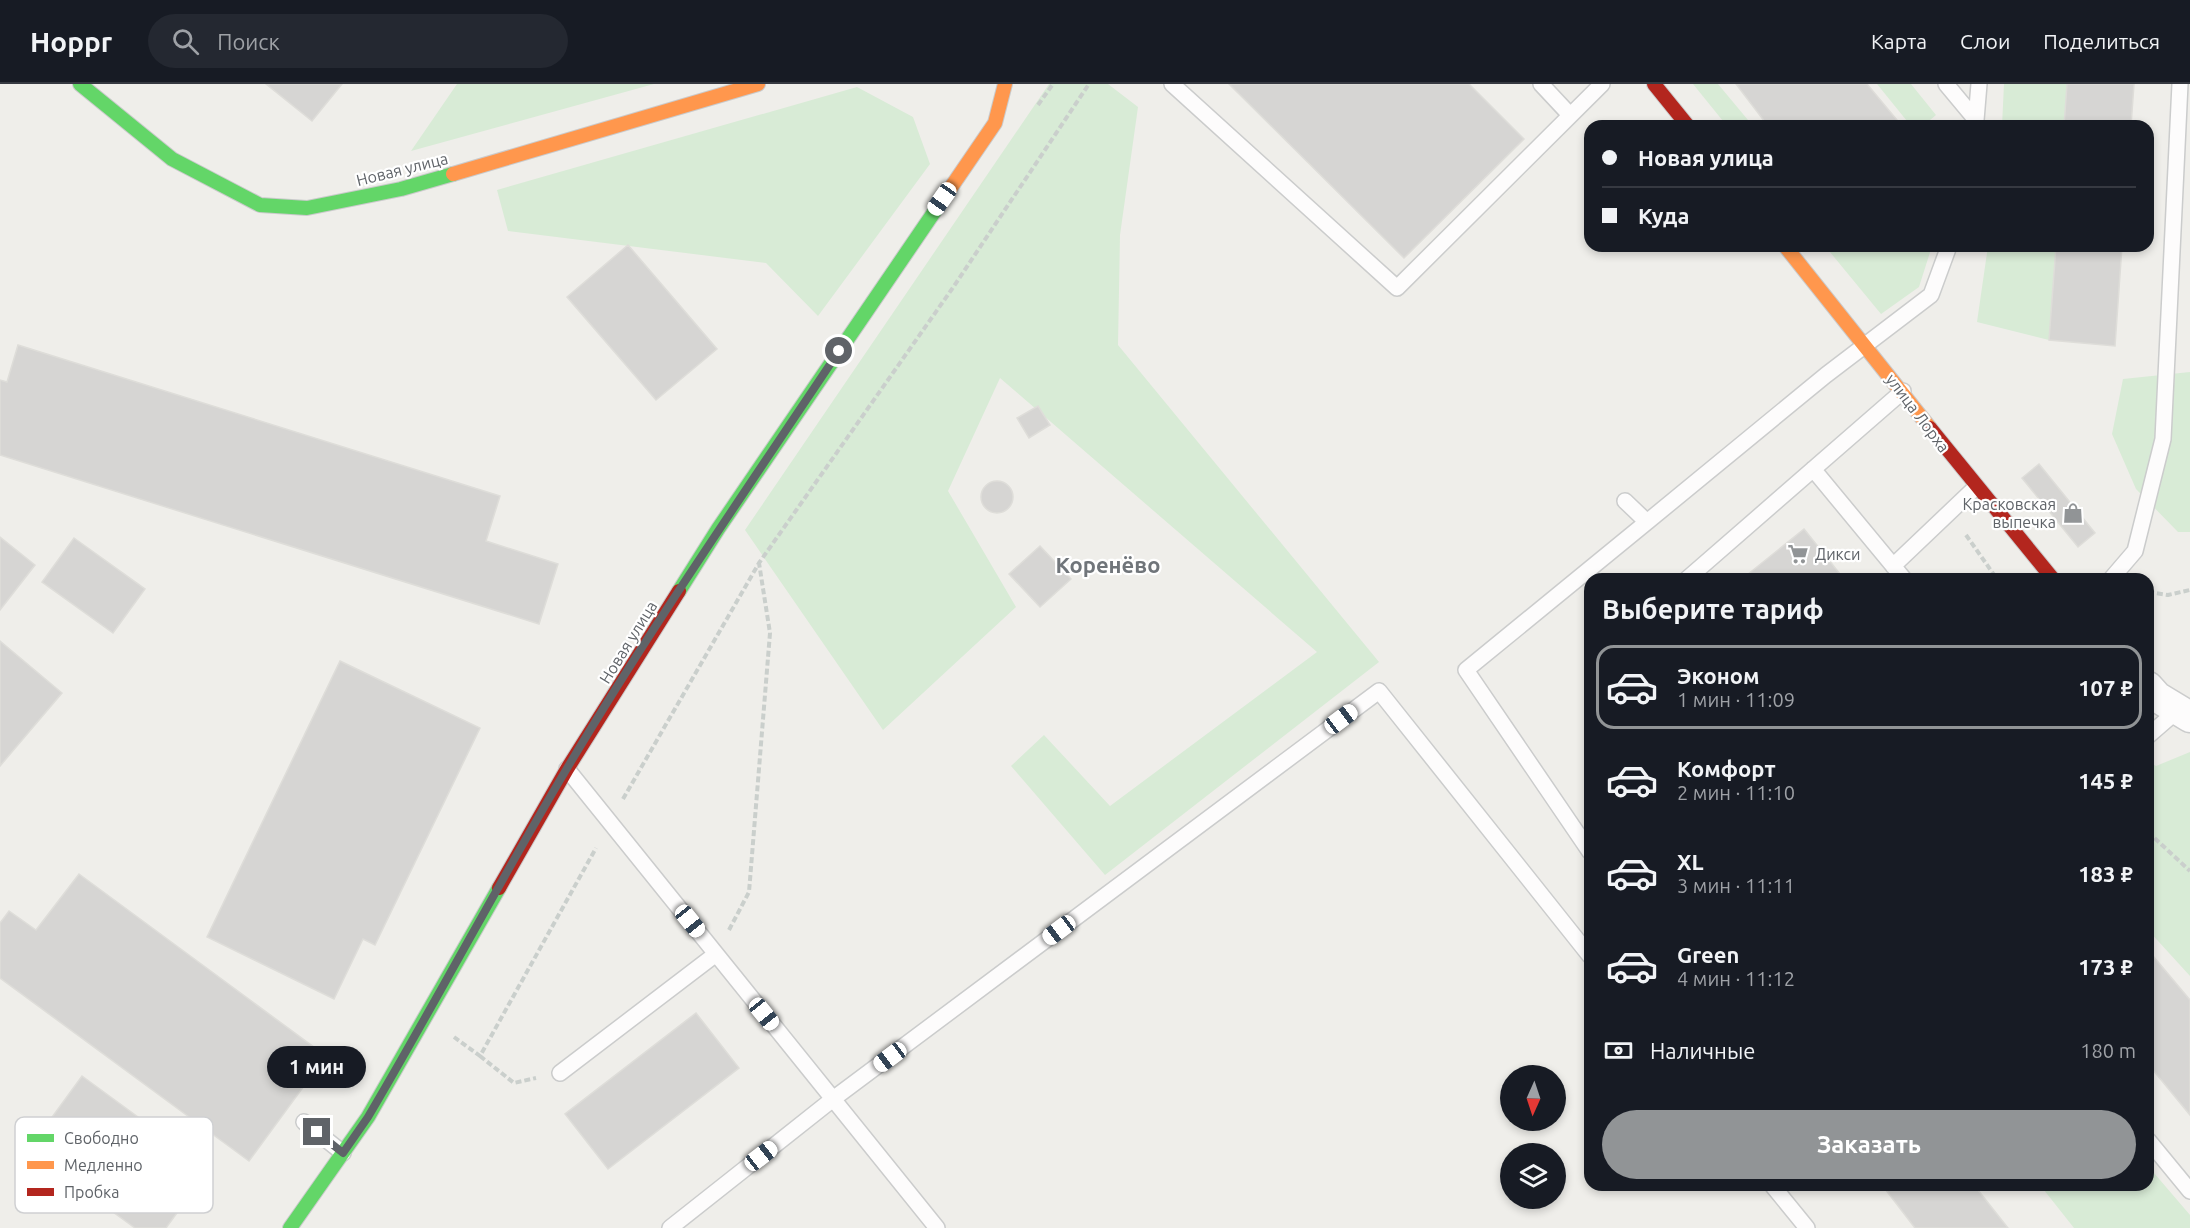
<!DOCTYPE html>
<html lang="ru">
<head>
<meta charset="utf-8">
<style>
	:root { --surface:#171b24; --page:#242831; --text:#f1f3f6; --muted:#9ea1a6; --line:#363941; --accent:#919496 }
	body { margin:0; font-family:Ubuntu,sans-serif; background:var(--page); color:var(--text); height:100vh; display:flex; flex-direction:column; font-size:22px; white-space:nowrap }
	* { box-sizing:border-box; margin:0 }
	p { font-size:20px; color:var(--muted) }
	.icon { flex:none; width:33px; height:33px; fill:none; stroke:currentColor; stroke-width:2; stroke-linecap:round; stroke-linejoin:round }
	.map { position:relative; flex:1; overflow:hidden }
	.drawer { position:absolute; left:1584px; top:489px; width:570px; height:618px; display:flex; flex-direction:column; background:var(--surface); border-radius:18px; box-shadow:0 3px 9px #0003 }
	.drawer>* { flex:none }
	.guide { position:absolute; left:1584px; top:36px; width:570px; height:132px; border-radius:18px; box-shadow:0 3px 9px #0003; display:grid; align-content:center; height:132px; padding:0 18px; background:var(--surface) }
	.needle { width:39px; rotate:183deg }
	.fabs { position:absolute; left:1500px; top:981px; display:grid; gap:12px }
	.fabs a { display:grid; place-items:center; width:66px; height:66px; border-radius:50%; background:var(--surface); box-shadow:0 3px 9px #0003; font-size:30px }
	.end { position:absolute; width:27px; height:27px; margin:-14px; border:8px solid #5f6368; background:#fff; box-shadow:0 0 0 3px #fff }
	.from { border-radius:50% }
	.bubble { position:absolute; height:42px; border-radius:21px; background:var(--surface); box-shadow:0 3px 9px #0003; font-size:20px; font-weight:700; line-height:42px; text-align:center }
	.car { position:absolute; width:18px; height:36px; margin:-18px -9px; border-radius:8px; box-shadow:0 0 4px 2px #0007; background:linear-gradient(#fff 24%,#345 0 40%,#fff 0 76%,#345 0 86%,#fff 0) }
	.guide b { display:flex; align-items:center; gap:21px; height:57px; font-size:22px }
	.guide b+b { border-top:2px solid var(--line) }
	.guide i { width:15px; height:15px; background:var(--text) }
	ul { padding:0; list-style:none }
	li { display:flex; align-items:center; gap:18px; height:84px; margin:0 12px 9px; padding:0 6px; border:3px solid transparent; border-radius:18px }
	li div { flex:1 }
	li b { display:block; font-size:22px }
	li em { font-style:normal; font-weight:700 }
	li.current { border-color:var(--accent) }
	li>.icon { width:54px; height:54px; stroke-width:1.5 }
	h2 { padding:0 18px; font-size:27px; line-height:72px }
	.pay { display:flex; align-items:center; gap:15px; height:66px; padding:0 18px; font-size:22px }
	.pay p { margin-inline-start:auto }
	.primary-button { display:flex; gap:12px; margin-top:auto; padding:12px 18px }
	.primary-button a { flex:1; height:69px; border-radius:36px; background:var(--accent); color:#fff; font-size:24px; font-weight:700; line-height:69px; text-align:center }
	header { display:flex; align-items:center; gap:36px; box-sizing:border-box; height:84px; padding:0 30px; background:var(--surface); border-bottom:2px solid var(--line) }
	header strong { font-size:28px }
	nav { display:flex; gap:33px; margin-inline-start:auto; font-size:21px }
	.search { width:420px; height:54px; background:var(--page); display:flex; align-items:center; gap:15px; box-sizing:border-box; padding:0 21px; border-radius:33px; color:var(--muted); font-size:22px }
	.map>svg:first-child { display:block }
	.green { fill:#d8ebd6 }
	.building { fill:#d6d5d3; stroke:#deddd9; stroke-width:1.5 }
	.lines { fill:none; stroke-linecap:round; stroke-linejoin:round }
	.lane-casing { stroke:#cbcccc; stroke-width:18 }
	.street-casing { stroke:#cbcccc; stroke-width:33 }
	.fast-casing { stroke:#cacacb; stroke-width:16 }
	.slow-casing { stroke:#cacacb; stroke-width:16 }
	.jam-casing { stroke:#cacacb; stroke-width:16 }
	.path { stroke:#cacfcc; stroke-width:4; stroke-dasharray:6 3; stroke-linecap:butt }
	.lane { stroke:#fdfcfc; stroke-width:15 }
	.street { stroke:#fdfcfc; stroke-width:30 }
	.fast { stroke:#63d668; stroke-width:14 }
	.slow { stroke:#ff974d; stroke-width:14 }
	.jam { stroke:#b3261e; stroke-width:14 }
	.route { stroke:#5f6368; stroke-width:8 }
	.labels { text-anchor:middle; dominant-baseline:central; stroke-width:4.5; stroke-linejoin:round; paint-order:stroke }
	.street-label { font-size:16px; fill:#5f6368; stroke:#fff }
	.poi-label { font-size:16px; fill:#5f6368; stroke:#fff; text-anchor:end }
	.district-label { font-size:22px; font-weight:bold; fill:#70757a; stroke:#fff }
	.key { fill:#fff; stroke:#cfd0d2; stroke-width:1.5 }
	.key-label { font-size:16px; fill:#5f6368 }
</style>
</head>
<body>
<header>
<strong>Hoppr</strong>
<div class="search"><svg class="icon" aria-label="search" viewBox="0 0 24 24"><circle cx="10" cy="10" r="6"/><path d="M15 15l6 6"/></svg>Поиск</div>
<nav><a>Карта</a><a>Слои</a><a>Поделиться</a></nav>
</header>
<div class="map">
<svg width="2190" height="1144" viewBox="0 0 2190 1144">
	<rect width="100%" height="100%" fill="#efeeea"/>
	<!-- green -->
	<path class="green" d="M457 0H654L411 67Z
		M1049 0H1108L1138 23 1120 151 1118 261 1379 578 1105 791 1011 682 1044 651 1110 722 1317 568 1000 294 948 407 1016 523 883 646 745 446Z
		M1693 0H1718L1753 42H1727Z
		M1877 0H1911L1936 31 1923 42H1911Z
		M2004 0H2067L2064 42H2002Z
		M857 3 913 33 930 80 818 232 766 179 508 147 497 106Z
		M1825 162H1932L1919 203 1881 230Z
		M1988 162H2056L2049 256 1977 238Z
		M2190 288V448H2178L2136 405 2112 350 2123 295Z
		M2190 668V892L2148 846V677L2156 682Z
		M2148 1082 2190 1131V1144H2074L2040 1101H2148Z"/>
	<!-- building -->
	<path class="building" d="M266 0H342L312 37Z
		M1229 0H1469L1524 55 1404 174Z
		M1736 0H1867L1902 42H1768Z
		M2067 0H2134L2131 42H2064Z
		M628 161 717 265 656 316 567 213Z
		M2056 162H2122L2115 262 2049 256Z
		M18 261 500 412 486 457 558 480 539 540 0 371V296L7 298Z
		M1038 322 1050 341 1029 354 1017 334Z
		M2039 380 2095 449 2078 463 2022 394Z
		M981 413a16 16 0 1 1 32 0a16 16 0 1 1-32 0Z
		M1804 445 1844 495H1742Z
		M0 453 35 481 0 526Z
		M74 454 145 505 113 549 42 498Z
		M1040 462 1071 495 1040 523 1009 490Z
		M0 557 62 609 0 682Z
		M340 577 480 644 375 861 363 855 334 915 207 853Z
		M79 790 326 972 249 1077 0 894V839L9 827 36 846Z
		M2148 866 2190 916V1031L2148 980Z
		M696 929 739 984 608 1085 565 1030Z
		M82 992 209 1085 166 1144H135L28 1066Z
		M1882 1101H1974L2008 1144H1915Z"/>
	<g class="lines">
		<!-- lane casing -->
		<g class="lane-casing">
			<path id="lane" d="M1172 0 1397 204 1602 0
				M1541 0 1570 31
				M1946 0 1976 36 1975 42
				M1976 36 1979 0
				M1813 385 1904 495
				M1625 417 1647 438 1826 291 1931 211 1949 162
				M1893 482 1975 404
				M1687 495 1903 307
				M2111 495 2135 467 2163 355 2180 0
				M2148 652 2178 626
				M567 685 937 1144
				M1590 768 1466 586 1647 438
				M560 989 716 870
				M304 1038 343 1069
				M2148 1056 2190 1107
				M1772 1101 1807 1144
				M670 1144 833 1015 1379 607 1590 872"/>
		</g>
		<!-- street casing -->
		<g class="street-casing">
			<path id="street" d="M2148 603 2157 613 2190 633"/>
		</g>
		<!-- fast casing -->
		<g class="fast-casing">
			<path id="fast" d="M80 0 172 75 260 121 307 124 401 105 453 90
				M679 507 718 445 941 118
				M290 1144 368 1033 499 804"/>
		</g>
		<!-- slow casing -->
		<g class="slow-casing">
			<path id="slow" d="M453 90 758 0
				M941 118 995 39 1005 0
				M1785 162 1930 344"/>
		</g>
		<!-- jam casing -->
		<g class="jam-casing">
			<path id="jam" d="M1654 0 1688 42
				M1930 344 2053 495
				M499 804 567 685 679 507"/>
		</g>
		<!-- path -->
		<path class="path" d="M1038 21 1053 0
			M1966 451 1997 495
			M2148 508 2168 511 2190 506
			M623 715 759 479 952 205 1089 0
			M2148 748 2190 787
			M729 846 749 808 770 549 759 479
			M454 953 480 972 596 764
			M480 972 514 999 536 994"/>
		<!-- lane -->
		<use href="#lane" class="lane"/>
		<!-- street -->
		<use href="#street" class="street"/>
		<!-- fast -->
		<use href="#fast" class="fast"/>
		<!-- slow -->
		<use href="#slow" class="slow"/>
		<!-- jam -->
		<use href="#jam" class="jam"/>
	</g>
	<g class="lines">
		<!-- route -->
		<path class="route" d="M317 1048 343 1069 368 1033C436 918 498 800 566 686 651 543 747 405 839 267"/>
	</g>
	<!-- icons -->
	<defs>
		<g id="shop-bare" transform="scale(1.62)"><path d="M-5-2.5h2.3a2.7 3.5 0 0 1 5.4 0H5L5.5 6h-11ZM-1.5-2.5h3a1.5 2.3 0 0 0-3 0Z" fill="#919496" stroke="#fff" stroke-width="2.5" paint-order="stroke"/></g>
		<g id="supermarket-bare" transform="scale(1.62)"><path d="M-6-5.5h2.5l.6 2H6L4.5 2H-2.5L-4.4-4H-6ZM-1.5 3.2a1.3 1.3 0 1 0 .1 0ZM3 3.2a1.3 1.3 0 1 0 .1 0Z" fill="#919496" stroke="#fff" stroke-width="2.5" paint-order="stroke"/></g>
	</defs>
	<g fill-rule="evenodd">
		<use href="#shop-bare" x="2073" y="429"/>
		<use href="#supermarket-bare" x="1798" y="470"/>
	</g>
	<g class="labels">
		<!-- street labels -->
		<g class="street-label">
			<text transform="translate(402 85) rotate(-14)">Новая улица</text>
			<text transform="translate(1918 329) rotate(53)">улица Лорха</text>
			<text transform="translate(628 558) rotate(-58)">Новая улица</text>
		</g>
		<!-- poi labels -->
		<g class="poi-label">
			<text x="2056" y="420">Красковская<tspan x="2056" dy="18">выпечка</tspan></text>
			<text x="1815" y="470" text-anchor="start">Дикси</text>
		</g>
		<!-- district labels -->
		<g class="district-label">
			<text x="1108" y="480">Коренёво</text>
		</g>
	</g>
	<!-- legend -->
	<rect x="15" y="1033" width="198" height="96" rx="9" class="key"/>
	<rect x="27" y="1050" width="27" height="8" fill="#63d668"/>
	<rect x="27" y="1077" width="27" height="8" fill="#ff974d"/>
	<rect x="27" y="1104" width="27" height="8" fill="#b3261e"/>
	<g class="key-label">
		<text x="64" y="1060">Свободно</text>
		<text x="64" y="1087">Медленно</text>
		<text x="64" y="1114">Пробка</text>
	</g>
</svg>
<div class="fabs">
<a><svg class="needle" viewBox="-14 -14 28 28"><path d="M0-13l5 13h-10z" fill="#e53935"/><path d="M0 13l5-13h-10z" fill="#9ea1a6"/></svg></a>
<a><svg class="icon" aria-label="layers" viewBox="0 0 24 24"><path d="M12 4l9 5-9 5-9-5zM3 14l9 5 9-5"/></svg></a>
</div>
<i class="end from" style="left:839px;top:267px"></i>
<i class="end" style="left:317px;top:1048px"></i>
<div class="bubble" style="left:267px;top:962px;width:99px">1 мин</div>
<i class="car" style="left:942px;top:115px;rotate:215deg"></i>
<i class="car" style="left:1341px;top:635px;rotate:53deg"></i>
<i class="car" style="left:690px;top:837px;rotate:141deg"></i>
<i class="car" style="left:1059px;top:846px;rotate:233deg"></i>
<i class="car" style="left:764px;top:930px;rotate:141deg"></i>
<i class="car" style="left:890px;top:973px;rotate:233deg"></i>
<i class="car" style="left:761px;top:1072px;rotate:52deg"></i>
<div class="guide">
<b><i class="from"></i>Новая улица</b>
<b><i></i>Куда</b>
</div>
<section class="drawer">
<h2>Выберите тариф</h2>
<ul>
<li class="current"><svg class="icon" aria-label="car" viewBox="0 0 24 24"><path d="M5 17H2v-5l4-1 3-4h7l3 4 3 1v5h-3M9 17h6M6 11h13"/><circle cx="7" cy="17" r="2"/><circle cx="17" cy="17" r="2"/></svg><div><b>Эконом</b><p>1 мин · 11:09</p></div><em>107 ₽</em></li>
<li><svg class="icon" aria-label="car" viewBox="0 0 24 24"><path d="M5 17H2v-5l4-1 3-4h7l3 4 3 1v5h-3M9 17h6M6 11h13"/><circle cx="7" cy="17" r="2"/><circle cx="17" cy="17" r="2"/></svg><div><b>Комфорт</b><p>2 мин · 11:10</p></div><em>145 ₽</em></li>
<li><svg class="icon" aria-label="car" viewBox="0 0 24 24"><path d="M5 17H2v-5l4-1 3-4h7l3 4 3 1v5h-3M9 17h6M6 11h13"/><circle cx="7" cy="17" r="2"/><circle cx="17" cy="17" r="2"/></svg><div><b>XL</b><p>3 мин · 11:11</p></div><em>183 ₽</em></li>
<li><svg class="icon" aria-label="car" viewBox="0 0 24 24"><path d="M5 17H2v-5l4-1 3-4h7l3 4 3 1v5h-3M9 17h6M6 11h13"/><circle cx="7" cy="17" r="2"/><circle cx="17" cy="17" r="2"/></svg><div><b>Green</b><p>4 мин · 11:12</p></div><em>173 ₽</em></li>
</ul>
<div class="pay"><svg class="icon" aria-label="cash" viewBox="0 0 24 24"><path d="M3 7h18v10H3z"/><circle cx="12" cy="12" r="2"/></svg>Наличные<p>180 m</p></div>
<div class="primary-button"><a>Заказать</a></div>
</section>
</div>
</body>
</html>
